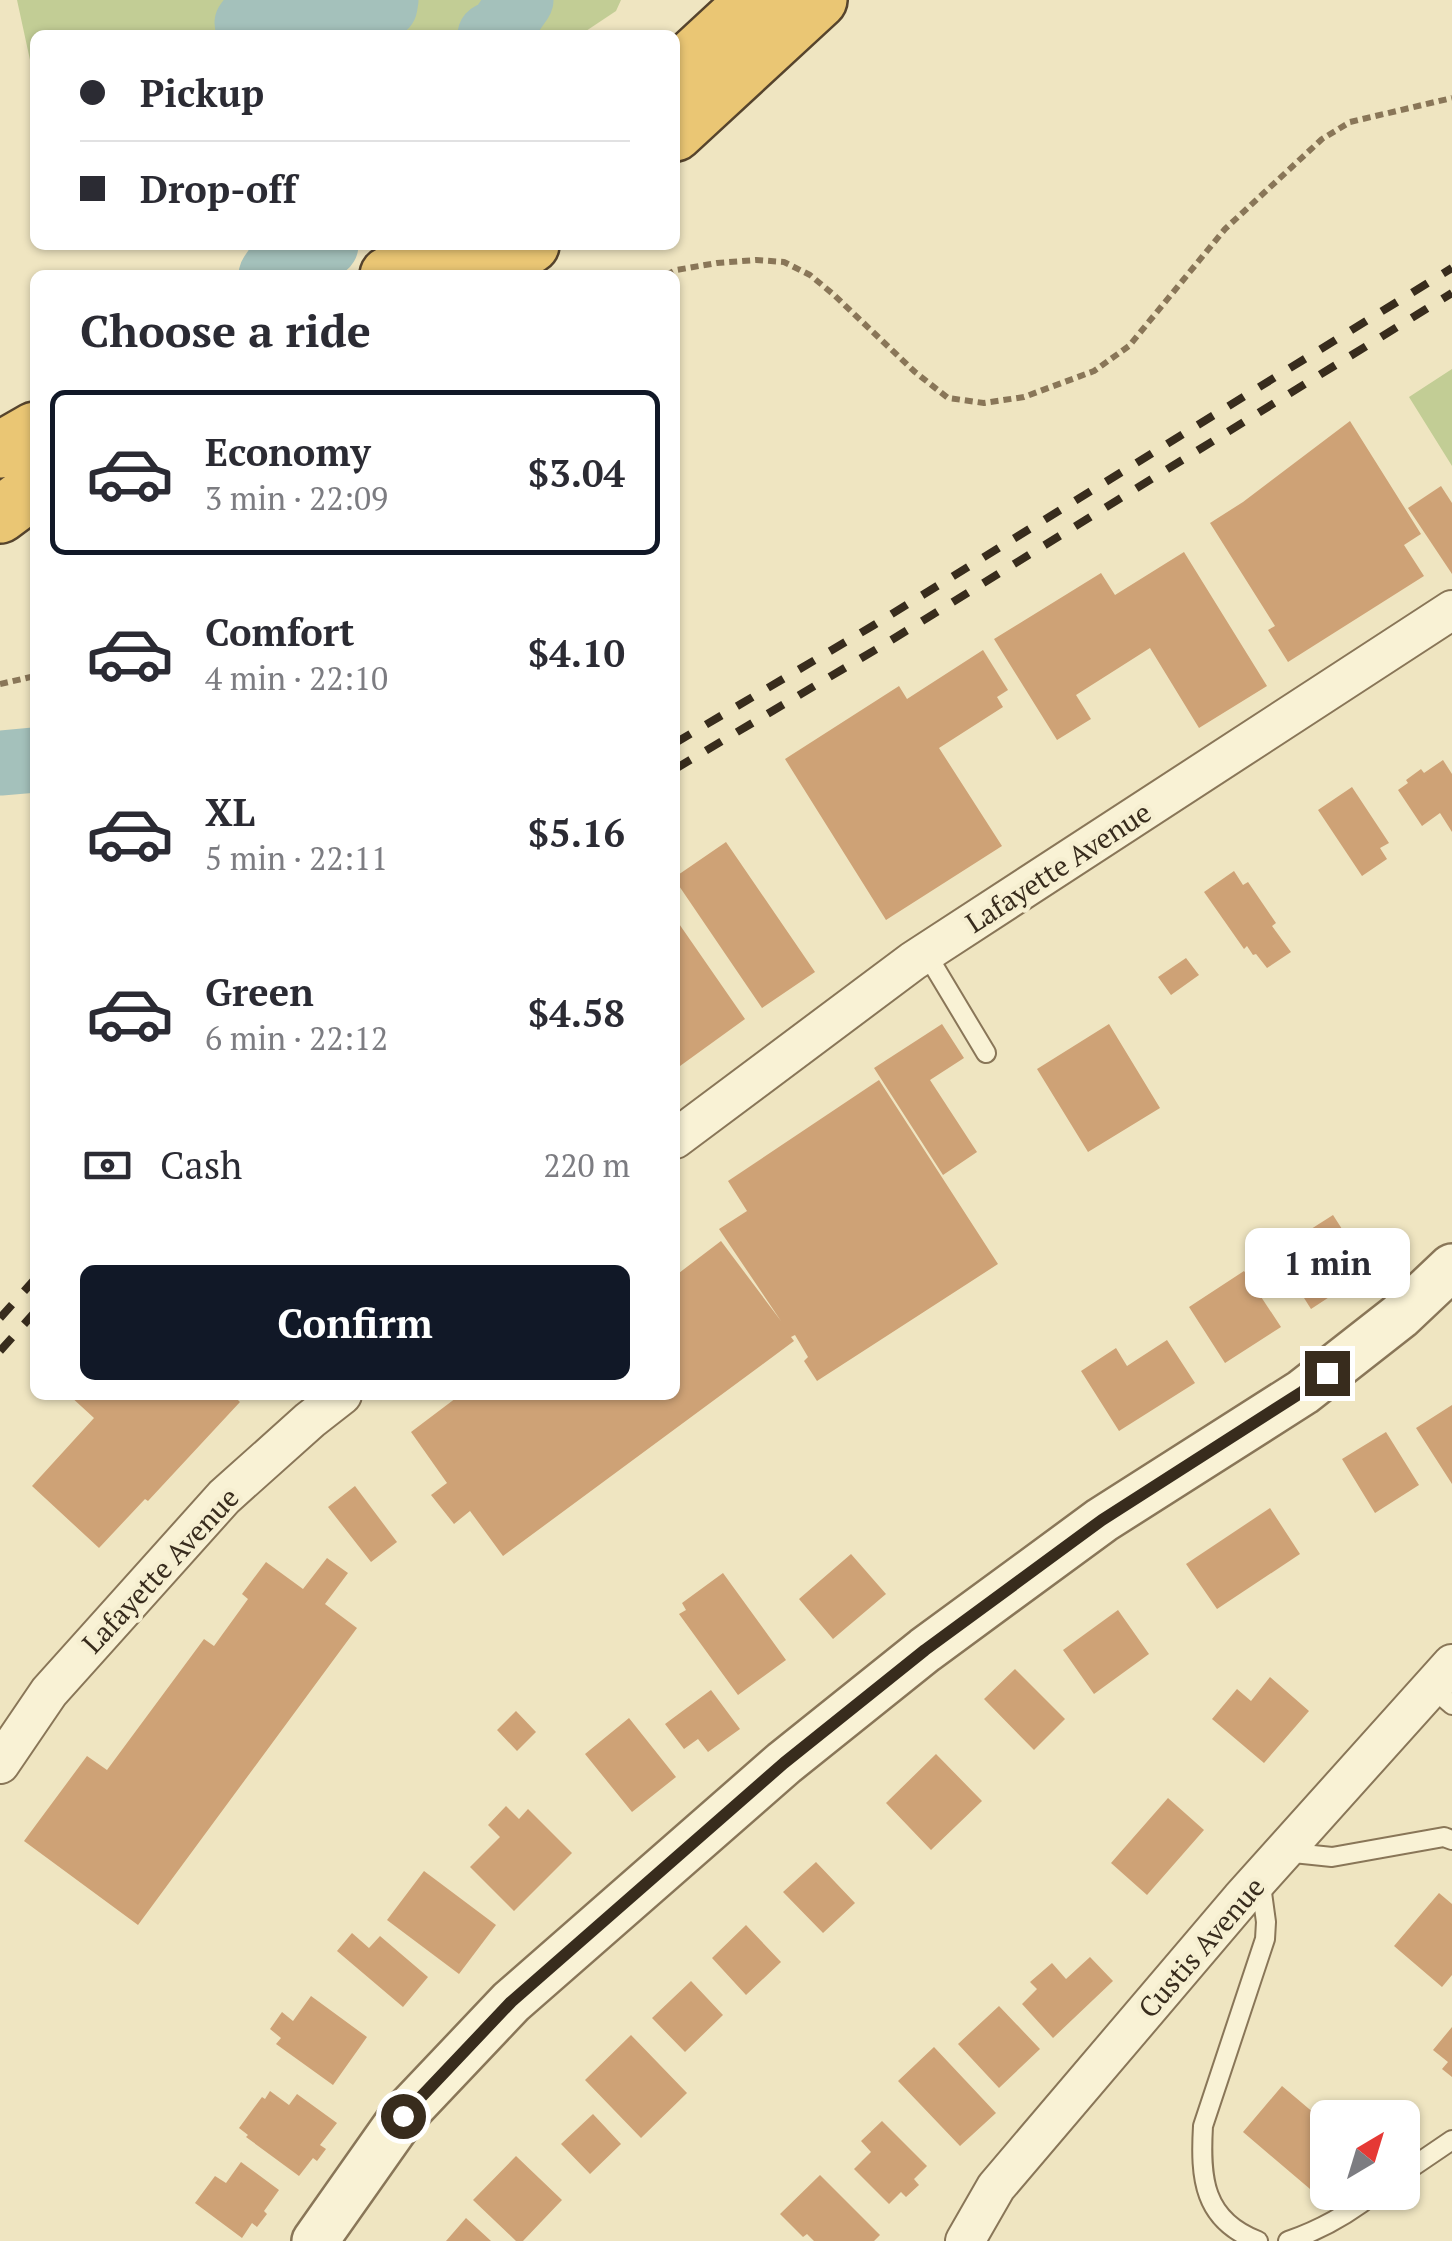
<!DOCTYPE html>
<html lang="en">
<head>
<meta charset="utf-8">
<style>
	:root { --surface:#fff; --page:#f7f7f7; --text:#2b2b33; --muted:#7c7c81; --line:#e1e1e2; --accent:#111827 }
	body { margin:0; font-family:"PT Serif",serif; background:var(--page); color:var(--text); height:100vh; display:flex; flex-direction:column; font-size:38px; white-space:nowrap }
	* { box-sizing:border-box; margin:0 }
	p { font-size:32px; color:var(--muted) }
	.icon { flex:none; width:55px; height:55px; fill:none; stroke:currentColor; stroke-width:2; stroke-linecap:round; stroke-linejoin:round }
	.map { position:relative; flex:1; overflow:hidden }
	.drawer { position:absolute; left:30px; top:270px; width:650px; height:1130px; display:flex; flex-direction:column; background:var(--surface); border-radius:15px; box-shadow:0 2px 8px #0004 }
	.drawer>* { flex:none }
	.top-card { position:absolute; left:30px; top:30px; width:650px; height:220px; border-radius:15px; box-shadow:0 2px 8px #0004; display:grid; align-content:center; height:220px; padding:0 50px; background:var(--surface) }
	.needle { width:65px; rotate:38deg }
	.controls { position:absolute; left:1310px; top:2100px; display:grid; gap:20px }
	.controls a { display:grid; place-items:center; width:110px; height:110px; border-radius:15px; background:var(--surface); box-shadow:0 2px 8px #0004; font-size:50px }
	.end { position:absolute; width:45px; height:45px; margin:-22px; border:12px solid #382c1d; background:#fff; box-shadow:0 0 0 5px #fff }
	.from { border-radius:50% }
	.bubble { position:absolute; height:70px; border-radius:15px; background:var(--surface); box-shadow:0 2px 8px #0004; font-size:32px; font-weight:600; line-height:70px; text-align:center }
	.top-card b { display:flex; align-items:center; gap:35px; height:95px; font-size:38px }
	.top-card b+b { border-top:2px solid var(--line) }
	.top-card i { width:25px; height:25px; background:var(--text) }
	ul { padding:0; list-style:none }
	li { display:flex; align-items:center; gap:30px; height:165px; margin:0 20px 15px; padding:0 30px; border:5px solid transparent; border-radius:15px }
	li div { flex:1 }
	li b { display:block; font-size:38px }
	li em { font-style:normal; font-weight:600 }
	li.selected { border-color:var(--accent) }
	li>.icon { width:90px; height:90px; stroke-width:1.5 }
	h2 { padding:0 50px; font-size:45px; line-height:120px }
	.pay { display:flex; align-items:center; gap:25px; height:110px; padding:0 50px; font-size:38px }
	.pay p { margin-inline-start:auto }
	.button { display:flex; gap:20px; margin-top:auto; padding:20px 50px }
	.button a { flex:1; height:115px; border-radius:15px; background:var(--accent); color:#fff; font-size:40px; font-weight:600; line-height:115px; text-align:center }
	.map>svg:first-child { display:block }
	.green { fill:#c2cd95 }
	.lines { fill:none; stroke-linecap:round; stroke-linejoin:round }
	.river { stroke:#a4c1bb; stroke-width:65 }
	.building { fill:#cea276 }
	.service-casing { stroke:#897658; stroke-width:22 }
	.minor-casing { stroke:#897658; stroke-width:42 }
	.tertiary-casing { stroke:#897658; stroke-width:50 }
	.trunk-casing { stroke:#56442d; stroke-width:60 }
	.path { stroke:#897658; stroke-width:6; stroke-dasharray:8 5; stroke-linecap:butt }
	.service { stroke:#f9f2d5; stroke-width:18 }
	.minor { stroke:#f9f2d5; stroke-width:38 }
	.tertiary { stroke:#f9f2d5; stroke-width:45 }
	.trunk { stroke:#eac674; stroke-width:55 }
	.rail { stroke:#382c1d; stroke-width:8; stroke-dasharray:18 18; stroke-linecap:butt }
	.route { stroke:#382c1d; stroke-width:12 }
	.labels { text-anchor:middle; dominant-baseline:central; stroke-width:9; stroke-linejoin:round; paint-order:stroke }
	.street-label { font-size:28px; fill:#382c1d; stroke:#f6efd1 }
</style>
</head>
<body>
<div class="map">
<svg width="1452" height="2241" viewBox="0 0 1452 2241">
	<rect width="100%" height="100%" fill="#efe5c1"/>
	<!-- green -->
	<path class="green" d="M17 0H621L616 11 580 35H35V83Z
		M1452 369V466L1409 397Z"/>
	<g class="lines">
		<!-- river -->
		<path class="river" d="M252 35 247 23 257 10C312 25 332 23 385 6L386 0
			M490 35 500 30 521 0
			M271 275 288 250 322 248 326 245
			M0 763 35 760"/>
	</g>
	<!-- building -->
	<path class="building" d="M1350 421 1421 534 1404 545 1424 576 1288 662 1268 630 1275 626 1210 523 1243 502Z
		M1441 486 1452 503V574L1408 508Z
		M1184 552 1267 686 1199 728 1150 648 1076 695 1091 719 1057 740 994 639 1101 573 1115 595Z
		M983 650 1008 690 997 697 1003 707 939 748 1002 846 886 920 785 759 899 686 907 699Z
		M1443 760 1452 774V832L1440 813 1422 826 1398 790 1408 783 1406 780 1421 769 1424 773Z
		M1352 787 1389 843 1380 848 1387 859 1362 876 1318 810Z
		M726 842 815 972 762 1008 675 880V877Z
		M1234 871 1243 885 1248 882 1276 923 1272 926 1291 952 1267 968 1256 954 1253 955 1247 946 1244 949 1204 892Z
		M675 918 745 1019 680 1066 675 1059Z
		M1186 958 1199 975 1171 995 1158 977Z
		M942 1024 964 1058 930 1080 977 1152 943 1175 874 1068Z
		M1109 1024 1160 1108 1088 1152 1037 1069Z
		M879 1080 998 1264 817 1381 804 1361 808 1357 795 1335 791 1337 794 1341 503 1556 470 1511 454 1524 431 1495 447 1483 411 1432 460 1395H675V1276L721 1241 781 1321 719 1229 747 1211 728 1181Z
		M1333 1215 1369 1271 1311 1309 1275 1252Z
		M1244 1271 1281 1327 1225 1363 1189 1307Z
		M1167 1340 1195 1383 1119 1431 1081 1371 1116 1348 1127 1366Z
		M69 1395H233L240 1402 148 1501 145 1499 99 1548 32 1486 94 1418Z
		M1452 1405V1484L1416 1428Z
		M1386 1432 1419 1485 1375 1513 1342 1459Z
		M355 1486 397 1542 371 1562 328 1507Z
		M1270 1508 1300 1554 1217 1609 1186 1564Z
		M851 1554 886 1594 833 1639 799 1599Z
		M327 1558 348 1573 325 1604 357 1628 138 1925 24 1841 87 1756 107 1770 204 1639 214 1646 248 1599 242 1594 266 1562 303 1589Z
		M723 1573 786 1660 738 1695 679 1614 686 1610 682 1603Z
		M1118 1610 1149 1654 1094 1694 1063 1650Z
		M1015 1669 1065 1719 1034 1750 984 1699Z
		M1270 1677 1309 1711 1264 1763 1212 1719 1237 1689 1251 1701Z
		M711 1690 740 1729 708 1752 698 1739 684 1749 665 1724Z
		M516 1711 536 1732 517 1751 497 1730Z
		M629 1718 676 1777 632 1812 585 1754Z
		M936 1754 982 1801 931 1850 886 1803Z
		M1168 1798 1204 1830 1147 1895 1111 1863Z
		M506 1806 519 1819 528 1809 572 1853 514 1911 470 1867 500 1837 488 1825Z
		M816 1862 855 1903 823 1933 783 1892Z
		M424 1871 496 1925 459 1974 387 1920Z
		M1439 1893 1452 1904V1975L1442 1987 1394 1946Z
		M746 1925 781 1962 746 1995 712 1958Z
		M352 1933 369 1948 380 1936 428 1977 403 2007 337 1951Z
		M1090 1957 1113 1981 1053 2038 1022 2004 1037 1989 1030 1982 1052 1963 1066 1979Z
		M691 1981 723 2015 685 2052 652 2018Z
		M311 1996 367 2037 333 2085 276 2044 281 2038 270 2029 282 2012 293 2021Z
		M999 2006 1040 2049 999 2088 958 2044Z
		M1452 2027V2077L1442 2069 1448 2062 1433 2050Z
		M631 2035 687 2093 641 2138 585 2080Z
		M934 2047 996 2113 960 2146 898 2081Z
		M1282 2086 1328 2125V2192H1334L1329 2199 1313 2186 1310 2189 1243 2132Z
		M270 2091 289 2105 297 2094 337 2123 320 2145 326 2149 317 2161 313 2158 299 2176 246 2137 248 2135 239 2128 262 2097 265 2099Z
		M593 2114 621 2144 590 2174 561 2144Z
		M882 2121 927 2166 914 2179 919 2185 906 2197 901 2192 889 2204 854 2169 871 2152 861 2141Z
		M516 2156 562 2200 523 2241H516L473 2200Z
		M241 2162 279 2190 264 2211 267 2214 257 2227 252 2223 242 2238 195 2203 215 2176 226 2183Z
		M820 2175 880 2235 874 2241H814L807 2234 803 2237 780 2214Z
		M466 2218 491 2241H446Z"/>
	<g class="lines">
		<!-- service casing -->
		<g class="service-casing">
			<path id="service" d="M926 953 986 1053
				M1431 1687 1452 1705
				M1284 1852 1332 1857 1444 1837 1452 1840
				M1402 2174 1452 2140
				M1258 2241C1203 2220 1200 2178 1203 2126L1265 1939 1266 1922 1260 1878
				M1288 2241C1320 2230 1349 2214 1376 2192"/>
		</g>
		<!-- minor casing -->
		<g class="minor-casing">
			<path id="minor" d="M675 1139 913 961 1452 610
				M0 1764 49 1692 224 1497 310 1420 342 1395
				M965 2241 996 2187 1241 1899 1452 1664"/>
		</g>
		<!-- tertiary casing -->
		<g class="tertiary-casing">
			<path id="tertiary" d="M315 2241 403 2116 511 2002 784 1763 925 1650 1102 1520 1303 1392 1400 1316 1452 1267"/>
		</g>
		<!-- trunk casing -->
		<g class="trunk-casing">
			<path id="trunk" d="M675 74 755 0
				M675 133 819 0
				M388 275 446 245
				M480 275 531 245
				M0 450 35 430
				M0 515 35 489"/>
		</g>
		<!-- path -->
		<path class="path" d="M666 275 676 270 717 263 756 260 784 262 810 275 833 294 915 372 948 398 984 403 1024 397 1094 371 1129 346 1225 229 1322 139 1350 122 1452 98
			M0 684 35 676"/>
		<!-- service -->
		<use href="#service" class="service"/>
		<!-- minor -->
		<use href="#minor" class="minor"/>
		<!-- tertiary -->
		<use href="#tertiary" class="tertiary"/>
		<!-- trunk -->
		<use href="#trunk" class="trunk"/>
		<!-- rail -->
		<path class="rail" d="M675 743 874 625 1452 268
			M675 769 885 644 1452 293
			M0 1318 35 1279
			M0 1351 35 1312"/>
	</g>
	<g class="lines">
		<!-- route -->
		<path class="route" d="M403 2116 511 2002 784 1763 925 1650 1102 1520 1302 1392 1327 1373"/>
	</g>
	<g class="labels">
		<!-- street labels -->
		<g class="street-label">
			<text transform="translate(1058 867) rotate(-33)">Lafayette Avenue</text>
			<text transform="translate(160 1570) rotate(-47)">Lafayette Avenue</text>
			<text transform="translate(1201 1947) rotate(-49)">Custis Avenue</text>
		</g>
	</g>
</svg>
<div class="controls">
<a><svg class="needle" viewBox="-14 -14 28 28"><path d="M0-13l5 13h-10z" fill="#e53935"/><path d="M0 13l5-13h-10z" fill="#7c7c81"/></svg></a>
</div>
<i class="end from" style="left:403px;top:2116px"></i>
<i class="end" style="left:1327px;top:1373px"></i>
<div class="bubble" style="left:1245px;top:1228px;width:165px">1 min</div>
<div class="top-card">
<b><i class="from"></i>Pickup</b>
<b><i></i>Drop-off</b>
</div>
<section class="drawer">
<h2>Choose a ride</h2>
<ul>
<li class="selected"><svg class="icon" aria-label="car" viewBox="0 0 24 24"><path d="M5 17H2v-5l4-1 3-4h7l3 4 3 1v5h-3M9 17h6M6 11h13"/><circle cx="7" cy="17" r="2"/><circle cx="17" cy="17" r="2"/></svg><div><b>Economy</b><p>3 min · 22:09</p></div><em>$3.04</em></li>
<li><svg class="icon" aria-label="car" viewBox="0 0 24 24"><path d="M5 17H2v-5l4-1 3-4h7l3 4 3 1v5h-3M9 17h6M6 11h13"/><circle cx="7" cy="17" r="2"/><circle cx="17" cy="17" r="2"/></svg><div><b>Comfort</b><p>4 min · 22:10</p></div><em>$4.10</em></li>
<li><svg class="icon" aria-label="car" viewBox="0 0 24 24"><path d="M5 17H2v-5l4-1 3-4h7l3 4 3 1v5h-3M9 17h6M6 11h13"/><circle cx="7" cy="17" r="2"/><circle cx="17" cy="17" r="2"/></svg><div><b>XL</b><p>5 min · 22:11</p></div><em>$5.16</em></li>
<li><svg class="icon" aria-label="car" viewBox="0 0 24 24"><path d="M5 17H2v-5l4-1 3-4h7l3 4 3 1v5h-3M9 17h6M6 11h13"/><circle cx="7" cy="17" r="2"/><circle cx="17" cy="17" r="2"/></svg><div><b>Green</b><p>6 min · 22:12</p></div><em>$4.58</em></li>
</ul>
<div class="pay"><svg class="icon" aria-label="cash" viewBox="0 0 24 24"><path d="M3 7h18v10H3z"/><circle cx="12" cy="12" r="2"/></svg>Cash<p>220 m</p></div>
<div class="button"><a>Confirm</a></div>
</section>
</div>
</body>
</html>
